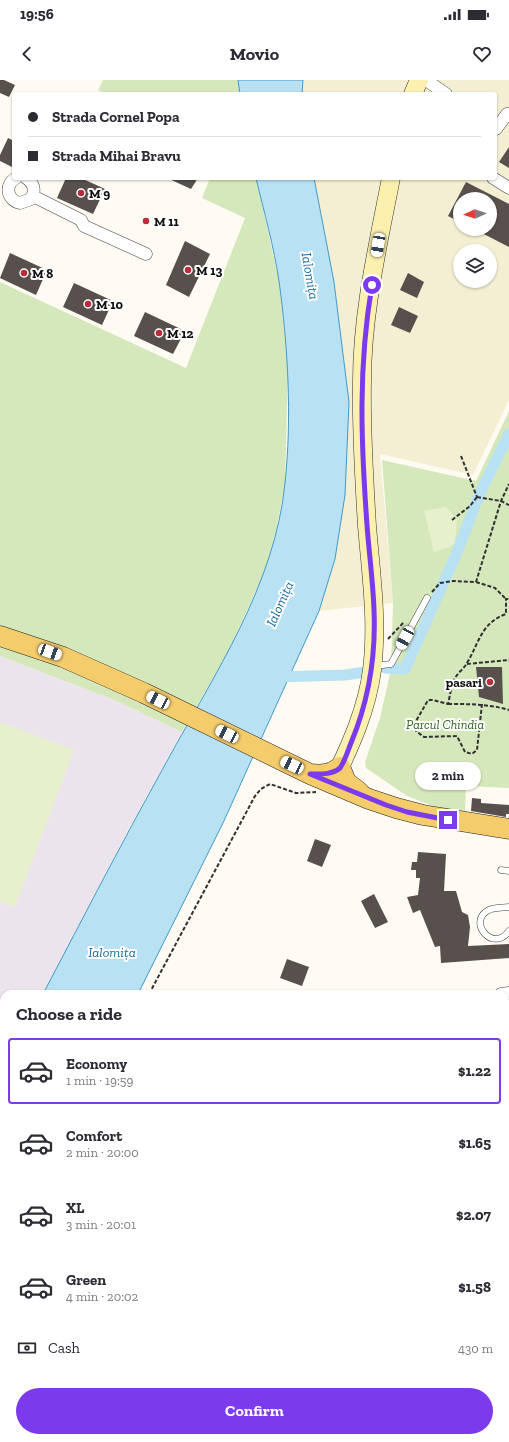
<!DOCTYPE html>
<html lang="en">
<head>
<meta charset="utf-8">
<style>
	:root { --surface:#fff; --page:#f2f2f3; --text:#2b2b33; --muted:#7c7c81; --line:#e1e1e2; --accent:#7c3aed }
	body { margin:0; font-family:"Zilla Slab",serif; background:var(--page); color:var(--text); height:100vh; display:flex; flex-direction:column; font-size:15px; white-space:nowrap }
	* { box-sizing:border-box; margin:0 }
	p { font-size:13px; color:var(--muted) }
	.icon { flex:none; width:22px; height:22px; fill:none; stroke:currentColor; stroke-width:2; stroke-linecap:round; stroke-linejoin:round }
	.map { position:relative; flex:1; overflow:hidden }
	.panel { position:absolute; left:0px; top:910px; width:509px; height:452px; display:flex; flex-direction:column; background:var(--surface); border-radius:12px 12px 0 0; box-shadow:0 1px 3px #0004 }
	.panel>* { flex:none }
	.guide { position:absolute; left:12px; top:12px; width:485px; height:88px; border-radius:4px; box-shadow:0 1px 3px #0004; display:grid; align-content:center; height:88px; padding:0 16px; background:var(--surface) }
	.needle { width:26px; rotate:267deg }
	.fabs { position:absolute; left:453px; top:112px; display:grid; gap:8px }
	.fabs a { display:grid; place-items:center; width:44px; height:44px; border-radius:50%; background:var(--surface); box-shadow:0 1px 3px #0004; font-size:20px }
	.end { position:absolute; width:18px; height:18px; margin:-9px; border:5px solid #7c3aed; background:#fff; box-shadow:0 0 0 2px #fff }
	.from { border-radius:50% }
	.bubble { position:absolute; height:28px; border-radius:14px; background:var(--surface); box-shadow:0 1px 3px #0004; font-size:13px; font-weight:700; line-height:28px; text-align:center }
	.car { position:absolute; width:12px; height:24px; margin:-12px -6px; border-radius:5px; box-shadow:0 0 3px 1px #0007; background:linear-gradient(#fff 24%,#345 0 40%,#fff 0 76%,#345 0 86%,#fff 0) }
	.guide b { display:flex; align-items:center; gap:14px; height:38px; font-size:15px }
	.guide b+b { border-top:1px solid var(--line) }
	.guide i { width:10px; height:10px; background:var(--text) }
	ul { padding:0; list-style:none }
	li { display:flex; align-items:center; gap:12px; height:66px; margin:0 8px 6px; padding:0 8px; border:2px solid transparent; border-radius:4px }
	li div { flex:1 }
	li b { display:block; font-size:15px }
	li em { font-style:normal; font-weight:700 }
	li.selected { border-color:var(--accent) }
	li>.icon { width:36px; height:36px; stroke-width:1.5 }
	h2 { padding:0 16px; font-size:18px; line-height:48px }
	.pay { display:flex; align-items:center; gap:10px; height:44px; padding:0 16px; font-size:15px }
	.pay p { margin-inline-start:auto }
	.cta { display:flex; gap:8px; margin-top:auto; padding:8px 16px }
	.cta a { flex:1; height:46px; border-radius:24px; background:var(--accent); color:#fff; font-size:16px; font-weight:700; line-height:46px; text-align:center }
	.status { display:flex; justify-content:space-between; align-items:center; height:28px; padding:0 20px; background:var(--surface); direction:ltr }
	.status svg { height:11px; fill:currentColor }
	header { display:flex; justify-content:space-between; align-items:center; height:52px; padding:0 16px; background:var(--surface); font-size:18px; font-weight:700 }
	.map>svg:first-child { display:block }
	.industrial { fill:#ece4ed }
	.farmland { fill:#f4efd2; fill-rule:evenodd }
	.green { fill:#d5e8bc }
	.pitch { fill:#e6f0cd }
	.water { fill:#b8e1f4; stroke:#4199c9 }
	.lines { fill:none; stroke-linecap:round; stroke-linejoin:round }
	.canal { stroke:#b8e1f4; stroke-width:11 }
	.building { fill:#57504c }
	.service-casing { stroke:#424242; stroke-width:7 }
	.minor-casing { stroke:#424242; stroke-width:13 }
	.secondary-casing { stroke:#313131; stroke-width:19 }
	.primary-casing { stroke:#202020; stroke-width:21 }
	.path { stroke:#313131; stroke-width:2; stroke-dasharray:4 2; stroke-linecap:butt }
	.service { stroke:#fff; stroke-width:6 }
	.minor { stroke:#fff; stroke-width:12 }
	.secondary { stroke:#fcf0af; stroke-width:18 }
	.primary { stroke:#f4cc6c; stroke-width:20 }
	.route { stroke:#7c3aed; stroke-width:5 }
	.poi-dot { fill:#bb2b39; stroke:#fff; stroke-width:1.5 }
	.labels { text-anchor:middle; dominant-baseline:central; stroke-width:4; stroke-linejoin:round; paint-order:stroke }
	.poi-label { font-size:13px; font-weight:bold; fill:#0f0f0f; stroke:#fff; text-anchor:start }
	.park-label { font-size:13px; font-style:italic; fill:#326521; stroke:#fff }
	.water-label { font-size:14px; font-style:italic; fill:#1b6b9e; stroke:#fff }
</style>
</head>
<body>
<div class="status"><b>19:56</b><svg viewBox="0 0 49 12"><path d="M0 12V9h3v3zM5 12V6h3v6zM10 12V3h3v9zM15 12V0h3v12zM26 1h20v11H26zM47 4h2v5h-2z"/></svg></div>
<header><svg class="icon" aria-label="back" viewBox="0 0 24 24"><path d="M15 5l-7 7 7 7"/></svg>Movio<svg class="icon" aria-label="heart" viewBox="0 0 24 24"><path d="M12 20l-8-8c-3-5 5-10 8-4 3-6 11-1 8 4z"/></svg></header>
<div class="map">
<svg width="509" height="1362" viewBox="0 0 509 1362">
	<rect width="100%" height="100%" fill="#fffbf2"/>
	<!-- industrial -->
	<path class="industrial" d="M0 576 114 620 182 652 127 752 43 914H4V988L0 996Z"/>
	<!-- farmland -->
	<path class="farmland" d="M303 0H509V320L473 395 380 374 393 523 319 531 335 479 334 202 314 98H495V14H302ZM460 119H490V149H460ZM460 171H490V201H460Z"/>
	<!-- green -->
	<path class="green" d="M103 0H238L240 14H106L98 10Z
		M210 98H256L279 200 288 291 285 404 276 451 265 491 229 570 182 652 114 620 0 576V202L186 288 245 138 202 118Z
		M509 331V708L466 706 465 733 433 726 407 716 366 688 365 682 380 638 391 589 393 523 382 380 476 401Z"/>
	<!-- pitch -->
	<path class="pitch" d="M446 427 457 439 455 463 450 467 434 472 424 431Z
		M0 642 74 670 15 827 0 822Z"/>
	<!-- water -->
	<path class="water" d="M238 0H303L302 14H240Z
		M256 98H314L334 202 349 322 345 415 335 479 319 531 223 743 138 914H43C84 836 124 758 167 681 215 593 275 505 285 403 292 337 288 267 279 201 274 167 264 132 256 98Z
		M4 988V1183L0 1191V996Z"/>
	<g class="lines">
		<!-- canal -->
		<path class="canal" d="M385 588 405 589 455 477 480 413 509 354
			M276 597 345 595 365 592"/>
	</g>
	<!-- building -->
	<path class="building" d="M0 0H4L15 5 9 17 0 13Z
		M8 58 14 61V88L0 81V75Z
		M509 67V88L499 82Z
		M66 98H81L105 109 93 134 57 118Z
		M167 98H198L191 109Z
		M466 102 509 124V167L474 149H490V119H460V142L448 136Z
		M185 161 210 174 189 217 166 205Z
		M10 173 47 190 36 215 0 198Z
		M408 193 424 202 417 218 400 210Z
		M74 203 113 221 102 245 63 227Z
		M399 227 418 236 410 253 391 245Z
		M145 232 185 251 173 274 134 256Z
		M476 587H502L503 624 479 617Z
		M472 718 481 719V723L509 725V734H506V737L471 731Z
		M315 759 331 765 322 787 307 781Z
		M418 772 446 774 444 811H456L462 832 468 835 470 847 468 866 509 864V878L441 883 440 866 435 867 420 830 413 833 407 817 418 815 420 798H416V790H411L412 782H417Z
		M374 814 388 842 375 848 361 821Z
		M287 879 309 887 302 906 280 898Z"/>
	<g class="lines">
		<!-- service casing -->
		<g class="service-casing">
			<path id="service" d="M374 586 391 584 427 518
				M501 790 509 791
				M509 827C502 828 493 827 487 831 468 843 493 873 509 851
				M52 1358 60 1362
				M306 1362 307 1358"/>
		</g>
		<!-- minor casing -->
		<g class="minor-casing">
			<path id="minor" d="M426 0 446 14
				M496 49 507 34 509 35
				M16 98C4 105 7 120 20 123L31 119C36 111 34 103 26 98
				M493 98 509 108
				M33 116 81 140 84 146 146 174
				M501 914 509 913
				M505 1134 509 1126
				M505 1228 509 1229
				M385 1362 387 1358"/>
		</g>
		<!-- secondary casing -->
		<g class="secondary-casing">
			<path id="secondary" d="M413 14 419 0
				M334 700C351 664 367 629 372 590 378 541 371 494 367 446 364 398 361 350 362 301 362 233 378 165 391 98"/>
		</g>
		<!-- primary casing -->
		<g class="primary-casing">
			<path id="primary" d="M0 556 63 577 144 613 310 694 369 719 396 728 423 735 509 749
				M310 694C322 695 331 695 340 687L346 702 359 712"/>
		</g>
		<!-- path -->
		<path class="path" d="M461 376 477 417
			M477 417 501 421 509 425
			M452 440 470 426 477 417
			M476 502 495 508 506 519
			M432 512 440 503 453 501 476 502 501 421 509 404
			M388 559 404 542
			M467 584 509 580
			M448 624C469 624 489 624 509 630
			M482 624 477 670 472 674 465 672 457 656 424 657 416 651 415 643 428 620H433L448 624C450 616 451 607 454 600 457 593 464 589 467 583 479 563 481 543 506 534V519H509
			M149 914 255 716 261 709 270 704 296 713 316 712
			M0 1248 4 1236"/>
		<!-- service -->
		<use href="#service" class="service"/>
		<!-- minor -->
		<use href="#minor" class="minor"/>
		<!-- secondary -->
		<use href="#secondary" class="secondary"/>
		<!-- primary -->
		<use href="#primary" class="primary"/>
	</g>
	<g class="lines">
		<!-- route -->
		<path class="route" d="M372 205C358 287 361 362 367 445 369 473 373 501 374 530 376 576 369 620 351 663 348 670 345 681 340 688 332 695 320 694 310 694L386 725 407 732 448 740"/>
	</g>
	<!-- markers -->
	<g class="poi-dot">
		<circle cx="81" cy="113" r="4"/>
		<circle cx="146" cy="141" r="4"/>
		<circle cx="188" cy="190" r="4"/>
		<circle cx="24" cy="193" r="4"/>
		<circle cx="88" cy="224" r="4"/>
		<circle cx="159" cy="253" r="4"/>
		<circle cx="490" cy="602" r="4"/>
	</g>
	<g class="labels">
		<!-- poi labels -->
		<g class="poi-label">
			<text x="89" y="113">M 9</text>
			<text x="154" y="141">M 11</text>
			<text x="196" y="190">M 13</text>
			<text x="32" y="193">M 8</text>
			<text x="96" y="224">M 10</text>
			<text x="167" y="253">M 12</text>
			<text x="482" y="602" text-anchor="end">pasari</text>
		</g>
		<!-- park labels -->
		<g class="park-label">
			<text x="445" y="644">Parcul Chindia</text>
		</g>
		<!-- water labels -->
		<g class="water-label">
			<text transform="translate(310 196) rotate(80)">Ialomița</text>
			<text transform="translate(280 524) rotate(-66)">Ialomița</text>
			<text x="112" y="872">Ialomița</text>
		</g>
	</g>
</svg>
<div class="fabs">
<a><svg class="needle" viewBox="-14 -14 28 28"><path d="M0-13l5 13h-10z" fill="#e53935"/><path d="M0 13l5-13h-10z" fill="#7c7c81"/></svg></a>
<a><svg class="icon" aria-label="layers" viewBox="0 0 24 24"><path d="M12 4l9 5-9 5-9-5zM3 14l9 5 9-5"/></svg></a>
</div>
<i class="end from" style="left:372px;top:205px"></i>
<i class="end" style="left:448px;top:740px"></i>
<div class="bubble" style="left:415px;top:682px;width:66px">2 min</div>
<i class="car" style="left:378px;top:165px;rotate:189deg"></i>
<i class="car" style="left:405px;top:558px;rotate:208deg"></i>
<i class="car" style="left:50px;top:572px;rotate:110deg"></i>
<i class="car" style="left:158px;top:620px;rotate:296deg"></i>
<i class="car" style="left:227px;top:654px;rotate:296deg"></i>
<i class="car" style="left:292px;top:685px;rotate:295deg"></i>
<div class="guide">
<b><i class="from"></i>Strada Cornel Popa</b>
<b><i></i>Strada Mihai Bravu</b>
</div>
<section class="panel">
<h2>Choose a ride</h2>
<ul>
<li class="selected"><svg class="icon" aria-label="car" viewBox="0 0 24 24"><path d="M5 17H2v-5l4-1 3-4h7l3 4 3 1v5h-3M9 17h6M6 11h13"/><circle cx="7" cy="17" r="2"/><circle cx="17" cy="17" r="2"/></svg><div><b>Economy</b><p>1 min · 19:59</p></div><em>$1.22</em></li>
<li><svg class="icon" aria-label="car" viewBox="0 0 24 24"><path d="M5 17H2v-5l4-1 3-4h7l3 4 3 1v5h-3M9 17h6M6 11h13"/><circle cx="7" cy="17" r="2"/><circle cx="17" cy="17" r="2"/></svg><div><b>Comfort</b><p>2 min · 20:00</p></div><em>$1.65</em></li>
<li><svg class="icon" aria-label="car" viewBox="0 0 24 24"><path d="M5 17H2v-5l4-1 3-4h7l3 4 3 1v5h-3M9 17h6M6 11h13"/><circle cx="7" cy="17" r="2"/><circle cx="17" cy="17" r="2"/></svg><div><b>XL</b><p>3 min · 20:01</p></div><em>$2.07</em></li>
<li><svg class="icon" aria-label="car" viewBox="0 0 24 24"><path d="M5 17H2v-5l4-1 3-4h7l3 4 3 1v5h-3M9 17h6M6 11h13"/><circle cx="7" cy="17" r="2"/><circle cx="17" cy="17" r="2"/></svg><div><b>Green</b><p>4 min · 20:02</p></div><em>$1.58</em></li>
</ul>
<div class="pay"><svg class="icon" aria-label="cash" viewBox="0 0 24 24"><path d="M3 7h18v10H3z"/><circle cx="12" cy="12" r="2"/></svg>Cash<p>430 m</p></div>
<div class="cta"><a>Confirm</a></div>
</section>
</div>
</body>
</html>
